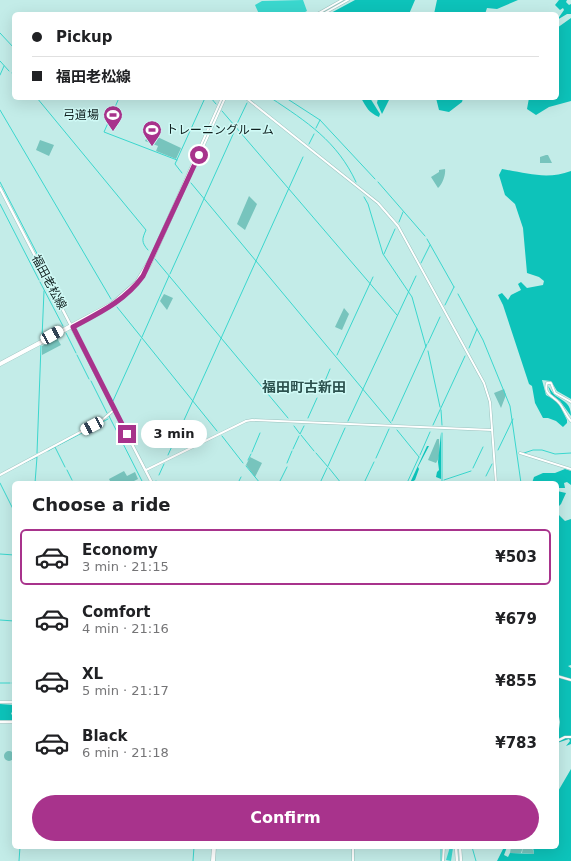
<!DOCTYPE html>
<html lang="en">
<head>
<meta charset="utf-8">
<style>
	:root { --surface:#fff; --page:#f2f2f2; --text:#202124; --muted:#757577; --line:#e0e0e0; --accent:#a8338c }
	body { margin:0; font-family:"DejaVu Sans","Noto Sans JP",sans-serif; background:var(--page); color:var(--text); height:100vh; display:flex; flex-direction:column; font-size:15px; white-space:nowrap }
	* { box-sizing:border-box; margin:0 }
	p { font-size:13px; color:var(--muted) }
	.icon { flex:none; width:22px; height:22px; fill:none; stroke:currentColor; stroke-width:2; stroke-linecap:round; stroke-linejoin:round }
	.map { position:relative; flex:1; overflow:hidden }
	.panel { position:absolute; left:12px; top:481px; width:547px; height:368px; display:flex; flex-direction:column; background:var(--surface); border-radius:6px; box-shadow:0 4px 16px #0002 }
	.panel>* { flex:none }
	.top-card { position:absolute; left:12px; top:12px; width:547px; height:88px; border-radius:6px; box-shadow:0 4px 16px #0002; display:grid; align-content:center; height:88px; padding:0 20px; background:var(--surface) }
	.end { position:absolute; width:18px; height:18px; margin:-9px; border:5px solid #a8338c; background:#fff; box-shadow:0 0 0 2px #fff }
	.from { border-radius:50% }
	.bubble { position:absolute; height:28px; border-radius:14px; background:var(--surface); box-shadow:0 4px 16px #0002; font-size:13px; font-weight:800; line-height:28px; text-align:center }
	.car { position:absolute; width:12px; height:24px; margin:-12px -6px; border-radius:5px; box-shadow:0 0 3px 1px #0007; background:linear-gradient(#fff 24%,#345 0 40%,#fff 0 76%,#345 0 86%,#fff 0) }
	.top-card b { display:flex; align-items:center; gap:14px; height:38px; font-size:15px }
	.top-card b+b { border-top:1px solid var(--line) }
	.top-card i { width:10px; height:10px; background:var(--text) }
	ul { padding:0; list-style:none }
	li { display:flex; align-items:center; gap:12px; height:56px; margin:0 8px 6px; padding:0 12px; border:2px solid transparent; border-radius:6px }
	li div { flex:1 }
	li b { display:block; font-size:15px }
	li em { font-style:normal; font-weight:800 }
	li.selected { border-color:var(--accent) }
	li>.icon { width:36px; height:36px; stroke-width:1.5 }
	h2 { padding:0 20px; font-size:18px; line-height:48px }
	.cta { display:flex; gap:8px; margin-top:auto; padding:8px 20px }
	.cta a { flex:1; height:46px; border-radius:24px; background:var(--accent); color:#fff; font-size:16px; font-weight:800; line-height:46px; text-align:center }
	.map>svg:first-child { display:block }
	.green { fill:#77c4bd }
	.forest { fill:#0dc3ba }
	.water { fill:#3ad7ce }
	.lines { fill:none; stroke-linecap:round; stroke-linejoin:round }
	.stream { stroke:#3ad7ce; stroke-width:1 }
	.tertiary-casing { stroke:#9ac2be; stroke-width:3 }
	.secondary-casing { stroke:#9ac2be; stroke-width:3.5 }
	.tertiary { stroke:#fff; stroke-width:2 }
	.secondary { stroke:#fff; stroke-width:2.5 }
	.route { stroke:#a8338c; stroke-width:5 }
	.labels { text-anchor:middle; dominant-baseline:central; stroke-width:3; stroke-linejoin:round; paint-order:stroke }
	.poi-label { font-size:12px; fill:#10201f; stroke:#d0faf6; text-anchor:end }
	.street-label { font-size:12px; fill:#10201f; stroke:#d0faf6 }
	.quarter-label { font-size:14px; font-weight:bold; fill:#2d524f; stroke:#d0faf6 }
</style>
</head>
<body>
<div class="map">
<svg width="571" height="861" viewBox="0 0 571 861">
	<rect width="100%" height="100%" fill="#c3ece8"/>
	<!-- green -->
	<path class="green" d="M149 133 181 148 176 159 156 151 158 146 145 141Z
		M40 140 54 145 49 156 36 150Z
		M546 155H548L552 163H540V157Z
		M439 170 445 169C446 175 442 185 438 188L431 177 439 172Z
		M249 196 257 204 245 230 237 224Z
		M164 294 173 298 167 310 160 301Z
		M344 308 349 314 342 330 335 327Z
		M57 338 61 345 42 355V346Z
		M504 389 506 395 501 408 494 393Z
		M437 439H439C439 447 441 457 436 463L428 460Z
		M250 457 262 463 255 477 246 465Z
		M124 471 127 476 135 472 138 479 130 483H111L109 479Z
		M4 756a5 5 0 1 1 10 0a5 5 0 1 1-10 0Z
		M511 847H523L521 853H510Z
		M523 847H532L534 854 522 853Z"/>
	<!-- forest -->
	<path class="forest" d="M355 0H415L409 14H329Z
		M437 0H518L497 9 487 8 485 14H434Z
		M559 0H567L566 2 569 5 571 4V14H567L557 20 564 10 563 8 560 10 555 5Z
		M571 18V101L549 107 536 115 527 109 529 98H557V28Z
		M361 98H370L380 114 379 117C368 112 367 108 361 98Z
		M378 98H390L382 114 377 103Z
		M436 98H463L462 102 449 112 439 110Z
		M502 169C526 173 547 180 571 171V399L557 391 551 381 542 380 546 395 558 402 567 420V423L563 427 556 421 548 418H543L535 403 532 386 529 384 503 305 498 295 502 293 508 300 511 295 521 290 518 284 521 282 527 288 543 285 544 281 539 277 527 273 523 228 515 204 505 195 499 175Z
		M548 386C550 388 552 393 556 396 565 402 571 404 571 416L560 401 551 394Z
		M441 433V479L436 477 437 472 439 470 438 462Z
		M427 446H429L418 467 419 469 415 480 410 483Z
		M565 469 571 471V485L567 482 564 483 565 488H557V483H532L534 477 543 473H555Z
		M557 491 566 493 561 504 557 508Z
		M557 510 558 514 565 521 571 519V665L568 666 571 668V744L566 746 570 741 569 739 557 743 560 722 557 706Z
		M0 704 14 705V711L11 713 14 720H0Z
		M571 769V861H497L504 847H507L504 855 508 857 510 853 534 854 533 847H557V793Z"/>
	<!-- water -->
	<path class="water" d="M303 0 307 11 301 14H259L255 5 262 1Z
		M450 847 453 848 451 861 446 860Z"/>
	<g class="lines">
		<!-- stream -->
		<path class="stream" d="M0 33 14 48
			M0 61 9 71
			M12 73 14 76
			M0 75 4 66
			M37 98 146 230C142 239 141 242 148 250
			M119 98 104 132 177 160
			M211 98 216 104
			M271 98C307 122 337 141 356 182
			M286 98 320 120 375 179
			M0 110 111 299
			M222 111 397 315
			M236 126 247 103
			M316 128 320 120
			M309 144 314 134
			M182 173 175 164 205 98
			M0 182 60 298
			M378 182 425 236
			M191 183 391 423
			M364 197 368 204 383 254 412 297 426 347
			M0 204 39 280
			M399 222 403 212
			M427 239 454 287
			M384 254 395 229
			M155 259 288 418
			M421 263 430 245
			M170 274 235 130
			M40 282 63 326
			M458 294 483 340 510 406 521 483
			M445 305 454 287
			M117 307 217 431
			M66 333 76 353
			M142 337 169 276
			M42 338 44 291
			M428 343 440 317
			M469 348 477 329
			M428 351 440 407
			M77 355 89 379
			M337 355 373 277
			M91 381 107 413
			M320 393 330 369
			M113 401 141 339
			M441 410 442 425
			M109 416 143 483
			M308 418 317 398
			M348 421 416 276
			M392 421 427 344
			M433 425 465 356
			M294 426 300 434 304 426
			M180 429 303 157
			M397 430 419 457
			M85 431 108 419
			M301 435 314 451
			M222 436 243 463
			M57 446 82 433
			M293 449 299 436
			M498 450 513 419
			M48 451 55 447 65 467
			M252 452 260 433
			M37 453 41 346
			M316 453 328 467
			M524 453 533 450H542L555 454 571 453
			M168 455 178 433
			M420 455 430 432
			M376 458 389 429
			M248 460 251 454
			M24 463 37 457 35 483
			M287 463 292 451
			M246 466 260 483
			M328 466 345 428
			M329 468 341 483
			M473 468 483 447
			M67 470 72 480
			M159 475 164 464
			M486 476 492 464
			M444 480 471 471
			M156 482V481
			M0 483 14 511
			M238 483 241 477
			M279 483 287 467
			M320 483 327 468
			M364 483 374 462
			M407 483 419 457
			M442 483V433
			M0 554 14 555
			M0 620 14 621
			M0 683H10
			M12 683H14
			M472 847 476 861
			M19 861 20 847
			M193 861 194 847
			M441 861V847"/>
		<!-- tertiary casing -->
		<g class="tertiary-casing">
			<path id="tertiary" d="M317 14 342 0
				M323 14 348 0
				M246 98 378 203 398 226 484 383 490 402 496 483
				M0 363 112 303 136 282 151 257 222 98
				M0 365 110 307C128 296 140 282 150 265L225 98
				M571 402 555 393 551 383H547C543 395 554 396 560 404 564 409 566 416 571 421
				M520 453 571 469
				M146 470 246 421 252 420 492 430
				M0 475 101 421 115 409
				M557 676 571 680
				M557 741 565 737H571
				M212 861 213 847
				M214 861 215 847
				M353 861V847
				M443 861 444 847"/>
		</g>
		<!-- secondary casing -->
		<g class="secondary-casing">
			<path id="secondary" d="M0 188 152 483
				M0 702H14
				M0 722H14
				M456 847 457 861
				M460 847 461 861"/>
		</g>
		<!-- tertiary -->
		<use href="#tertiary" class="tertiary"/>
		<!-- secondary -->
		<use href="#secondary" class="secondary"/>
	</g>
	<g class="lines">
		<!-- route -->
		<path class="route" d="M127 434 73 327C99 313 125 301 143 276L199 155"/>
	</g>
	<!-- icons -->
	<defs>
		<g id="stadium-pin" transform="scale(1)"><path d="M0 17L-7.5 6A9.5 9.5 0 1 1 7.5 6Z" fill="#a8338c" stroke="#d0faf6"/><path d="M0-5a6.5 5 0 1 0 0 10a6.5 5 0 1 0 0-10ZM-3.5-1.8h7v3.6h-7Z" fill="#fff"/></g>
	</defs>
	<g fill-rule="evenodd">
		<use href="#stadium-pin" x="113" y="115"/>
		<use href="#stadium-pin" x="152" y="130"/>
	</g>
	<g class="labels">
		<!-- poi labels -->
		<g class="poi-label">
			<text x="99" y="115">弓道場</text>
			<text x="166" y="130" text-anchor="start">トレーニングルーム</text>
		</g>
		<!-- street labels -->
		<g class="street-label">
			<text transform="translate(49 282) rotate(62)">福田老松線</text>
		</g>
		<!-- quarter labels -->
		<g class="quarter-label">
			<text x="304" y="387">福田町古新田</text>
		</g>
	</g>
</svg>
<i class="end from" style="left:199px;top:155px"></i>
<i class="end" style="left:127px;top:434px"></i>
<div class="bubble" style="left:141px;top:420px;width:66px">3 min</div>
<i class="car" style="left:52px;top:335px;rotate:61deg"></i>
<i class="car" style="left:92px;top:426px;rotate:242deg"></i>
<div class="top-card">
<b><i class="from"></i>Pickup</b>
<b><i></i>福田老松線</b>
</div>
<section class="panel">
<h2>Choose a ride</h2>
<ul>
<li class="selected"><svg class="icon" aria-label="car" viewBox="0 0 24 24"><path d="M5 17H2v-5l4-1 3-4h7l3 4 3 1v5h-3M9 17h6M6 11h13"/><circle cx="7" cy="17" r="2"/><circle cx="17" cy="17" r="2"/></svg><div><b>Economy</b><p>3 min · 21:15</p></div><em>¥503</em></li>
<li><svg class="icon" aria-label="car" viewBox="0 0 24 24"><path d="M5 17H2v-5l4-1 3-4h7l3 4 3 1v5h-3M9 17h6M6 11h13"/><circle cx="7" cy="17" r="2"/><circle cx="17" cy="17" r="2"/></svg><div><b>Comfort</b><p>4 min · 21:16</p></div><em>¥679</em></li>
<li><svg class="icon" aria-label="car" viewBox="0 0 24 24"><path d="M5 17H2v-5l4-1 3-4h7l3 4 3 1v5h-3M9 17h6M6 11h13"/><circle cx="7" cy="17" r="2"/><circle cx="17" cy="17" r="2"/></svg><div><b>XL</b><p>5 min · 21:17</p></div><em>¥855</em></li>
<li><svg class="icon" aria-label="car" viewBox="0 0 24 24"><path d="M5 17H2v-5l4-1 3-4h7l3 4 3 1v5h-3M9 17h6M6 11h13"/><circle cx="7" cy="17" r="2"/><circle cx="17" cy="17" r="2"/></svg><div><b>Black</b><p>6 min · 21:18</p></div><em>¥783</em></li>
</ul>
<div class="cta"><a>Confirm</a></div>
</section>
</div>
</body>
</html>
